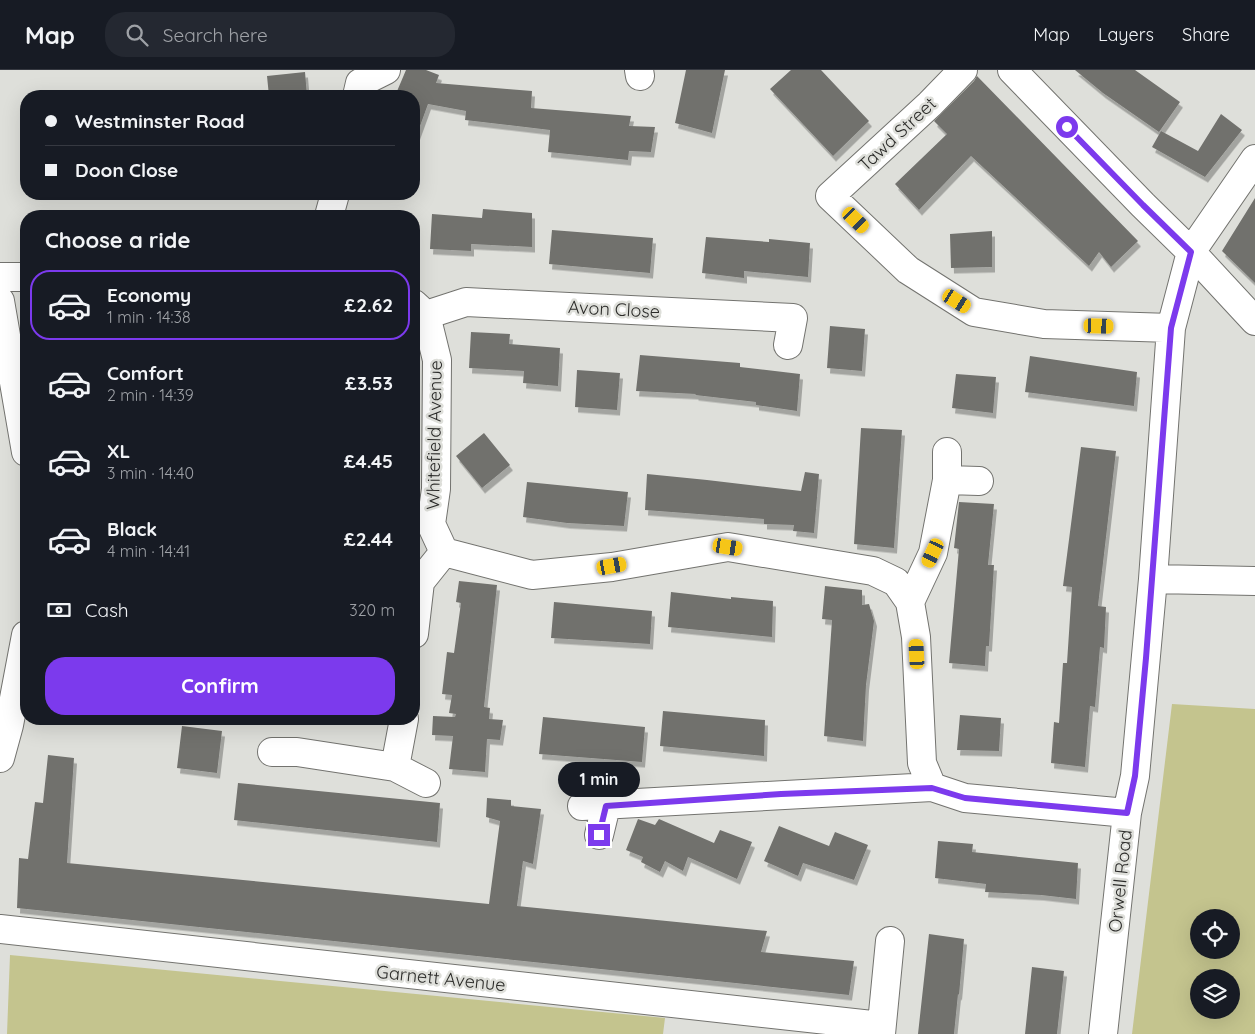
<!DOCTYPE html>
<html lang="en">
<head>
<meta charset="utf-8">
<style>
	:root { --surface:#171b24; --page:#242831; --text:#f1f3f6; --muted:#9ea1a6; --line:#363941; --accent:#7c3aed }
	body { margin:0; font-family:Quicksand,sans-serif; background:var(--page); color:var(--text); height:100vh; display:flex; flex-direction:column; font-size:19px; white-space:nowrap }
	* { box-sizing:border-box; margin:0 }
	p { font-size:16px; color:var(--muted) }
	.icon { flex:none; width:28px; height:28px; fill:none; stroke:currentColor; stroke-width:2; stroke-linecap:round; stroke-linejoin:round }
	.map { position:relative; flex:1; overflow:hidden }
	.side { position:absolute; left:20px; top:140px; width:400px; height:515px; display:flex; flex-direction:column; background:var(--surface); border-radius:20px; box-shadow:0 5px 20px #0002 }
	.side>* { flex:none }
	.banner { position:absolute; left:20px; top:20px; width:400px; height:110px; border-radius:20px; box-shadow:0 5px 20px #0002; display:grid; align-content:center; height:110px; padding:0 25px; background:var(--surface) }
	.buttons { position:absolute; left:1190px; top:839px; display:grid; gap:10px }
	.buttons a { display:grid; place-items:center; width:50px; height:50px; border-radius:50%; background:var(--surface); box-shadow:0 5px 20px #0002; font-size:25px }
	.end { position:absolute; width:22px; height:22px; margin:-11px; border:6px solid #7c3aed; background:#fff; box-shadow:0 0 0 2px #fff }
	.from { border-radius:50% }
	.bubble { position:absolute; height:35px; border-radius:18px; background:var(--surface); box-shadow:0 5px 20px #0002; font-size:16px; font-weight:800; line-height:35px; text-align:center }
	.car { position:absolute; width:15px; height:30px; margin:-15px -8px; border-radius:6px; box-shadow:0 0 4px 1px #0007; background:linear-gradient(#f5c518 24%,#345 0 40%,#f5c518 0 76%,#345 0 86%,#f5c518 0) }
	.banner b { display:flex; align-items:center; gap:18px; height:48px; font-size:19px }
	.banner b+b { border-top:1px solid var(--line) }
	.banner i { width:12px; height:12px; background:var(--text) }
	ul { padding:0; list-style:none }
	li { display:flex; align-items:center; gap:15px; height:70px; margin:0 10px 8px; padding:0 15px; border:2px solid transparent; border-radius:20px }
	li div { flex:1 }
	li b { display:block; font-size:19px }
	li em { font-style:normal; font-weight:800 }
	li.current { border-color:var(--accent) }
	li>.icon { width:45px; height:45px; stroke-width:1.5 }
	h2 { padding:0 25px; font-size:22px; line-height:60px }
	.pay { display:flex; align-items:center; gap:12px; height:55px; padding:0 25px; font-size:19px }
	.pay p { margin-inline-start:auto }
	.primary-button { display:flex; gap:10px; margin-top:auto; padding:10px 25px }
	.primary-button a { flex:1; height:58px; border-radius:20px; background:var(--accent); color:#fff; font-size:20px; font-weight:800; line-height:58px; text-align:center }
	header { display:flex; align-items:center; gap:30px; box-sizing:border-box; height:70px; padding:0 25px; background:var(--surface); border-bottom:1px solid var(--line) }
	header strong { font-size:24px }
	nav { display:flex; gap:28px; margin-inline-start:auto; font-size:18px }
	.search { width:350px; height:45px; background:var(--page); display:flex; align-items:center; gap:12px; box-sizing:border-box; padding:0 18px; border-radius:20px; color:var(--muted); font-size:19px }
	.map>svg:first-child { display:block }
	.green { fill:#c4c48e; fill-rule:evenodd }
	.building { fill:#71716d; filter:url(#shadow) }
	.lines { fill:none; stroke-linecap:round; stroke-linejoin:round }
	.minor-casing { stroke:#73736f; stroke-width:30 }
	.minor { stroke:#fff; stroke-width:28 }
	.route { stroke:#7c3aed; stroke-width:6 }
	.labels { text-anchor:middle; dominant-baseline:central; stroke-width:5; stroke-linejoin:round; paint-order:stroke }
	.street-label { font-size:18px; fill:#2c2c2a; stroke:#dedfda }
</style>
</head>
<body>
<header>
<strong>Map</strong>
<div class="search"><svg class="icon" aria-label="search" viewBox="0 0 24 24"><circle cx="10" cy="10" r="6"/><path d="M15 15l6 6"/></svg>Search here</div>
<nav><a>Map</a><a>Layers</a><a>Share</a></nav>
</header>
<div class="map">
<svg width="1255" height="964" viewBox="0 0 1255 964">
	<defs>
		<filter id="shadow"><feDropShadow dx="3" dy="5.5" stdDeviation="0" flood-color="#0004"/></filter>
	</defs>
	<rect width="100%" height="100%" fill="#dedfda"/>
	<!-- green -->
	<path class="green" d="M1172 634 1255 639V964H1132ZM1199 848H1231V880H1199ZM1199 908H1231V940H1199Z
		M10 885 665 948 663 964H7Z"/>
	<!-- building -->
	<path class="building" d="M406 0H426L439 5 436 13 532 21 531 38 631 46 629 56 655 57 651 82 629 81 628 90 548 82 550 60 465 50 466 41 428 34 416 67H414V26H395Z
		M686 0H725L712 63 675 53Z
		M791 0H821L869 51 833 86 770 19Z
		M1075 0H1135L1180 32 1159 62 1103 23Z
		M305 2 307 26H269L267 6Z
		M977 6 1138 171 1111 197 1099 182 1089 196 971 86 919 140 895 114 947 64 934 51 974 11Z
		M1221 44 1242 60 1205 107 1152 77 1161 61 1198 81Z
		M1255 128V213L1222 181Z
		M483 139 532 143V177L471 174V181L430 179 432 144 482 148Z
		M552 160 653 168 650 203 549 194Z
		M992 161V197L951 198 950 164Z
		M706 167 769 172V169L810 173 808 207 744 201V208L702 203Z
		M830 256 865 259 862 301 827 298Z
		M471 262 510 264 509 274 560 278 558 316 523 313 524 301 469 298Z
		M640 285 740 293V297L800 304 797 341 756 335V332L695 325 696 324 636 321Z
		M1030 286 1137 302 1134 336 1025 322Z
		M577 300 620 303 617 340 575 337Z
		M956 304 996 307 993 343 952 338Z
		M861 358 902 360 894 478 854 474Z
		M484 363 510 395 482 418 456 386Z
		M1081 377 1116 381 1098 536 1106 537 1104 578 1100 577 1095 637 1090 636 1085 697 1051 693 1054 652 1059 653 1063 593H1067L1072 517 1063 516Z
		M805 402 819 404 814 463 793 461 794 455 764 454V449L645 440 647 404 707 410 801 421Z
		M527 412 628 422 624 456 567 453 523 447Z
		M959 432 994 434 988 495H994L989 576H986L985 596 949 593 959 479 954 478Z
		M459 511 497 515 484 637 490 638 489 649 503 650 500 670 487 669 485 702 449 699 453 666 432 665 433 646 455 647 456 644 449 643 452 625 442 624 447 582 454 583 461 533 456 532Z
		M825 516 862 520V535L869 534 874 551 866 615 863 671 824 666 832 550 822 549Z
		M671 522 731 529V527L773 531 772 567 668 557Z
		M554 532 652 541 650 574 551 568Z
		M663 641 765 650 764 686 660 676Z
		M960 645 1001 648 999 681 957 680Z
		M543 647 645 657 642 692 539 684Z
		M182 656 222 661 217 703 177 698Z
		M48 685 74 688 67 793 489 834 500 751 486 747 487 728 511 730V736L541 739 533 794 523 791 517 836 767 861 761 882 854 891 849 925 17 838 19 788 28 789 35 732 43 733Z
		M238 713 440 733 437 772 234 750Z
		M638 749 655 755 659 749 714 773 720 760 752 772 737 809 688 787 683 801 665 791 660 802 641 792 643 787 626 780Z
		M779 756 829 776 835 762 868 775 854 810 803 793 798 806 764 791Z
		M938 771 973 774 972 782 1078 793 1076 829 1041 825 985 822 986 814 935 808Z
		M929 864 964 869 959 925 958 924 954 964H918Z
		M1032 897 1064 901 1057 964H1025Z"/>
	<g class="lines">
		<!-- minor casing -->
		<g class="minor-casing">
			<path id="minor" d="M639 0 640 6
				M963 0 930 34 830 126 908 200 974 242 1044 254 1171 258
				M1012 0 1143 135 1191 182 1255 251
				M357 26 360 13 386 0
				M329 146 335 124
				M0 207H26
				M0 231 26 382
				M414 234 426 245 466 232 793 248 788 275
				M426 245 437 290 436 419 431 454 444 482 532 505 612 497 728 477 873 501 896 512 910 532 916 567 922 693 932 717 965 728 1127 743
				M947 410 979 411
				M1153 509 1255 511
				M910 532 933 483 947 410V382
				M414 564 420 512 444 482
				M404 649 395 697 426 713
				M272 682H297L395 697
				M0 688 9 655 26 565
				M582 736 932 717
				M599 765 606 736
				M0 859 881 956
				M881 964 890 871
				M1103 964 1127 743 1135 706 1153 509 1171 258 1191 182 1255 89"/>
		</g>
		<!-- minor -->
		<use href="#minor" class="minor"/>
	</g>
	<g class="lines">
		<!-- route -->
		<path class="route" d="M599 765 606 736 781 724 932 718 965 728 1127 743 1135 706 1146 588 1171 258 1191 182 1143 135 1067 57"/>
	</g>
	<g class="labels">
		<!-- street labels -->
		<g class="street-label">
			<text transform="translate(897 64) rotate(-43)">Tawd Street</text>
			<text transform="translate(614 239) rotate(3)">Avon Close</text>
			<text transform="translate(434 365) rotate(-89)">Whitefield Avenue</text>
			<text transform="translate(1120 811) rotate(-84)">Orwell Road</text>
			<text transform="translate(441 908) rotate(6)">Garnett Avenue</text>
		</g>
	</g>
</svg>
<div class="buttons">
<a><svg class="icon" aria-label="locate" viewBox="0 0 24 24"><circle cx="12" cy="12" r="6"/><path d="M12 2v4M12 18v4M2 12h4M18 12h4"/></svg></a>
<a><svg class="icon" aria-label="layers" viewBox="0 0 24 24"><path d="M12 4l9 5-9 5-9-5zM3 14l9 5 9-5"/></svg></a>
</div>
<i class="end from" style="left:1067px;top:57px"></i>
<i class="end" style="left:599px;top:765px"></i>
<div class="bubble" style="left:558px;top:692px;width:82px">1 min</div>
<i class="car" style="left:856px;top:150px;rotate:134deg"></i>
<i class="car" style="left:957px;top:231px;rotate:122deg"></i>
<i class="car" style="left:1099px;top:256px;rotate:92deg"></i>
<i class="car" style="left:728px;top:477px;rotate:99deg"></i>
<i class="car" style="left:933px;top:483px;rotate:205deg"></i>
<i class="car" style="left:612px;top:496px;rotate:80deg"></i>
<i class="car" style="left:917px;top:584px;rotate:357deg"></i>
<div class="banner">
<b><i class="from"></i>Westminster Road</b>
<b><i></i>Doon Close</b>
</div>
<section class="side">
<h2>Choose a ride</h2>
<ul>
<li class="current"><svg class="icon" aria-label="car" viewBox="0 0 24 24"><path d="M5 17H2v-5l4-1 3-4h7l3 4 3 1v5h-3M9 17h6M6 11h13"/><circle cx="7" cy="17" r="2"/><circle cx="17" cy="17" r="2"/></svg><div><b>Economy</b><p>1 min · 14:38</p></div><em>£2.62</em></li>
<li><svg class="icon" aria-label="car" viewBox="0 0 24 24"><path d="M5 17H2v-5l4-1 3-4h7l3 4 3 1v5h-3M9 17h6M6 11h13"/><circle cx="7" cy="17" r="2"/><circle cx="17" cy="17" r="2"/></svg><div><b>Comfort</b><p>2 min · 14:39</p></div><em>£3.53</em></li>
<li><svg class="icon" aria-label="car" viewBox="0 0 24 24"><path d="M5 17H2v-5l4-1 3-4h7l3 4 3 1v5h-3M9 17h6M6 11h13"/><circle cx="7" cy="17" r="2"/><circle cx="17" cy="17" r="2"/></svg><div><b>XL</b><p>3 min · 14:40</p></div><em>£4.45</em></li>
<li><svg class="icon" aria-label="car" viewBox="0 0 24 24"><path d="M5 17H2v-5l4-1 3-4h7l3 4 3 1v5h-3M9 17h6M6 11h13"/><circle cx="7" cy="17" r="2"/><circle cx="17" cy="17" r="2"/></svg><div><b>Black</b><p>4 min · 14:41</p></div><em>£2.44</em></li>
</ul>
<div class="pay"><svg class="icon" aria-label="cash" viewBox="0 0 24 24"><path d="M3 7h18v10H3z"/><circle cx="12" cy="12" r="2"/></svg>Cash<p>320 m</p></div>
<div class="primary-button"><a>Confirm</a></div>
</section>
</div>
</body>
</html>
